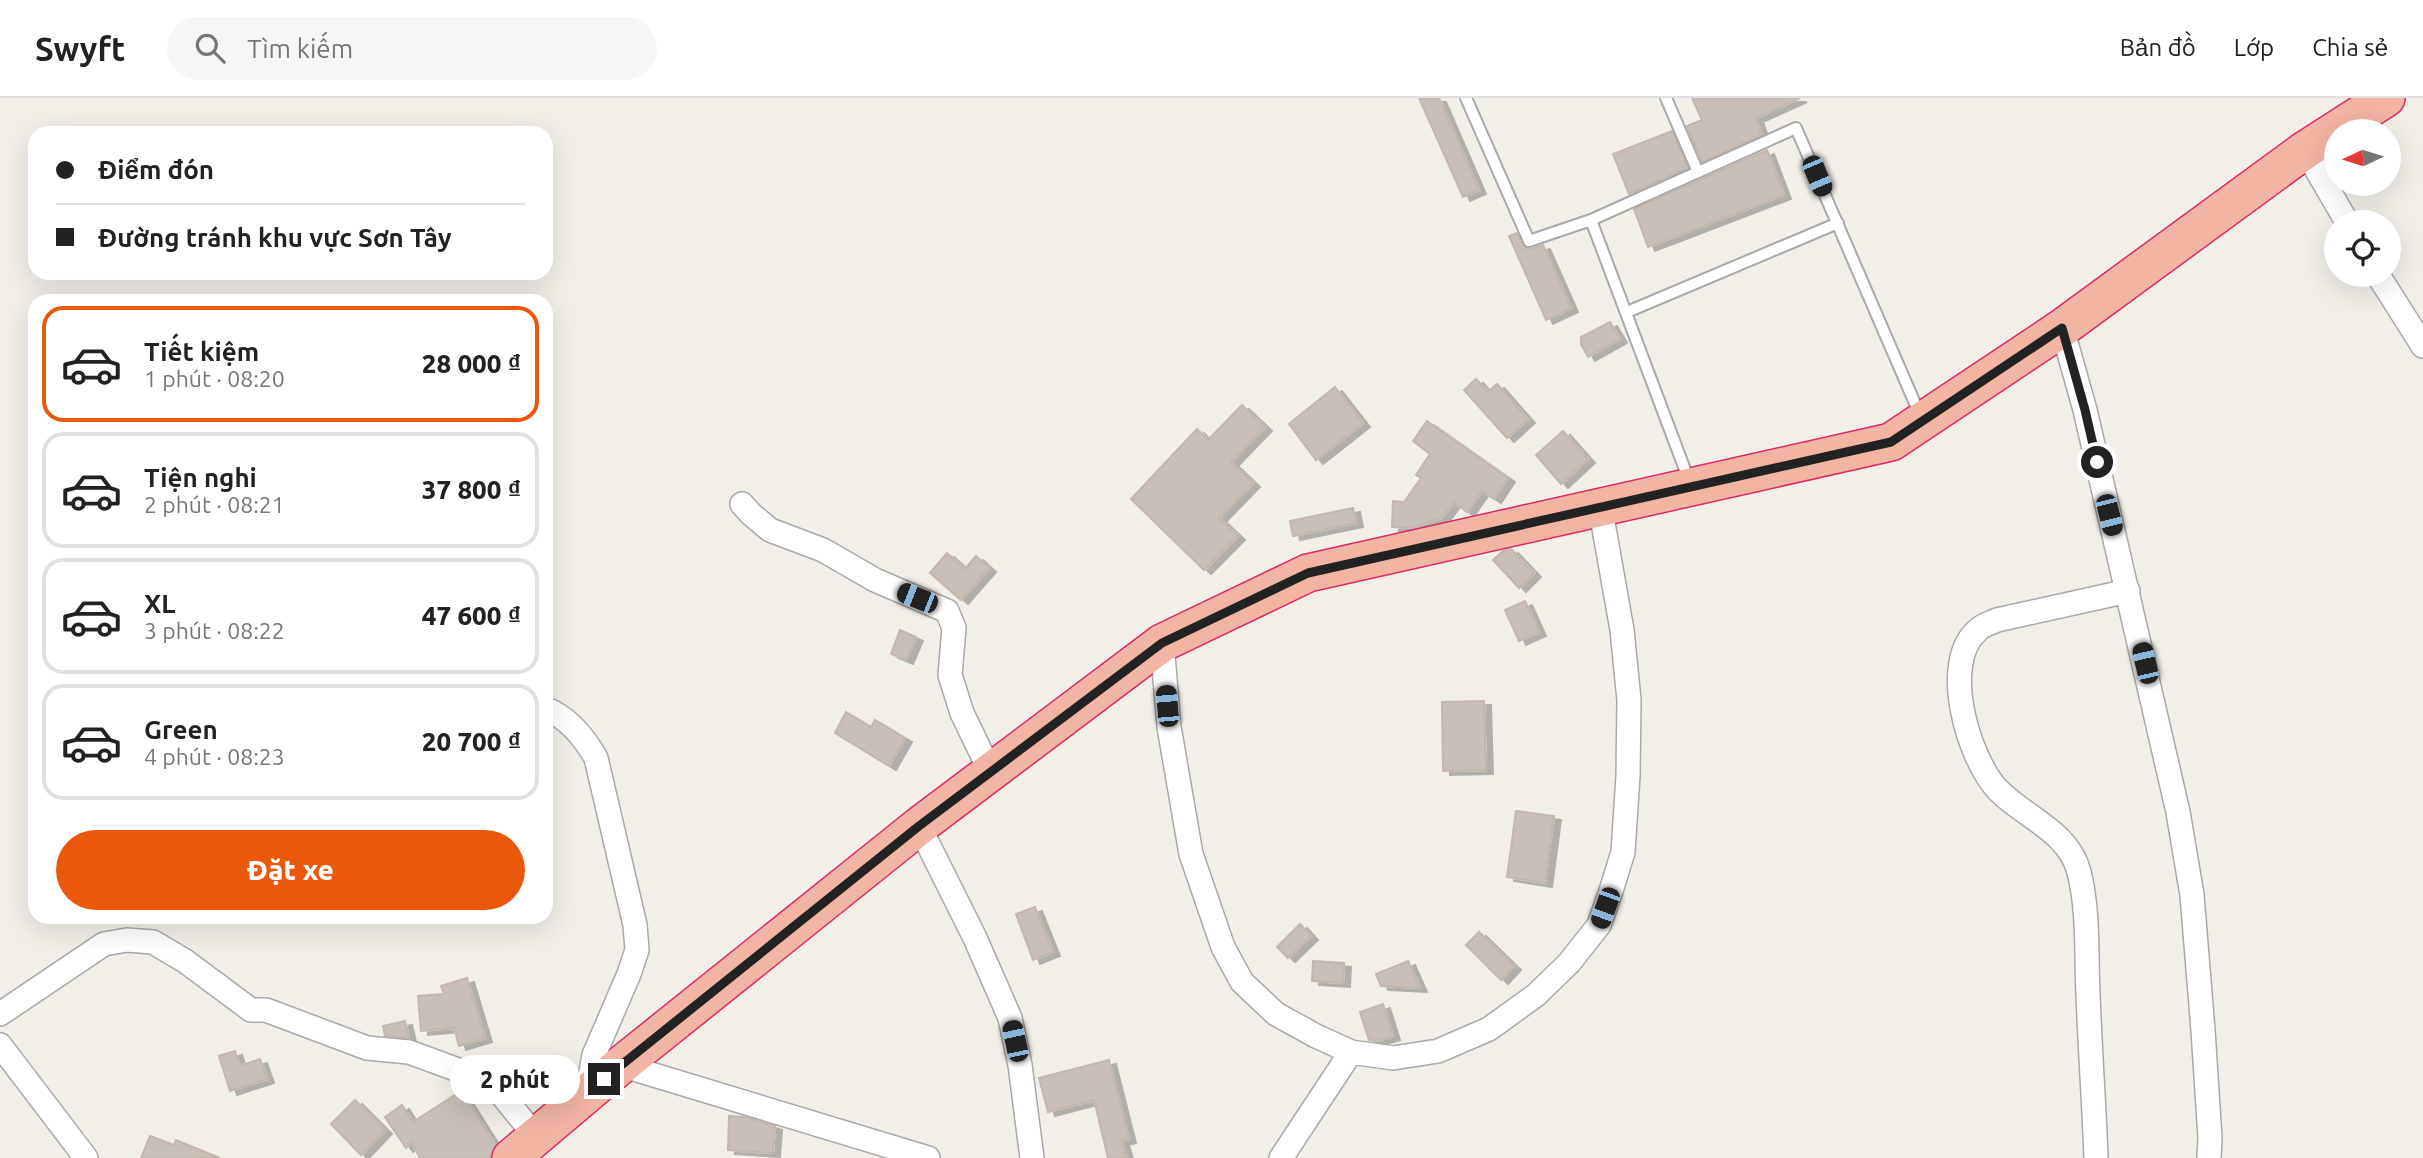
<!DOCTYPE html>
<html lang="vi">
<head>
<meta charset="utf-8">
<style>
	:root { --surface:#fff; --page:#f6f6f6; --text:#222; --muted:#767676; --line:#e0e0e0; --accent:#ea580c }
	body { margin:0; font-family:Ubuntu,sans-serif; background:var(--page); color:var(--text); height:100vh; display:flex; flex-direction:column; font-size:26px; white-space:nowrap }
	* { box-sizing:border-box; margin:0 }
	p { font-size:23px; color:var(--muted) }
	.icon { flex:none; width:38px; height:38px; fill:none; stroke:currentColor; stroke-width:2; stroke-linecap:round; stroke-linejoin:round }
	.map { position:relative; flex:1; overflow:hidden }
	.drawer { position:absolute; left:28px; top:196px; width:525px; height:630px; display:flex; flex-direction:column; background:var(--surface); border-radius:21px; box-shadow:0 7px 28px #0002 }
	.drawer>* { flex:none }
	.banner { position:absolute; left:28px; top:28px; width:525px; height:154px; border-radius:21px; box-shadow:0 7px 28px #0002; display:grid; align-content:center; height:154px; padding:0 28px; background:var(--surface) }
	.needle { width:46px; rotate:266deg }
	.fabs { position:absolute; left:2324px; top:21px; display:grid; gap:14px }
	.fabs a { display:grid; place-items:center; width:77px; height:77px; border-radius:50%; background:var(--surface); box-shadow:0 7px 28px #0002; font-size:35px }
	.end { position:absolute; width:32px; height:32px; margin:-16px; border:9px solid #222; background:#fff; box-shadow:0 0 0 4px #fff }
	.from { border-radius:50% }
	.bubble { position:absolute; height:49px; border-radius:24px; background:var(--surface); box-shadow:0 7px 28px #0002; font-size:23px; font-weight:800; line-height:49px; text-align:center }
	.car { position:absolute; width:21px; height:42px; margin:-21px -10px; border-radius:9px; box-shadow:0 0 5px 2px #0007; background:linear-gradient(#222 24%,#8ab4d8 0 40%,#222 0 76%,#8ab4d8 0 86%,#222 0) }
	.banner b { display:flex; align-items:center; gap:24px; height:66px; font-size:26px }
	.banner b+b { border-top:2px solid var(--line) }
	.banner i { width:18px; height:18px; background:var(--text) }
	ul { padding:12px 0 0; list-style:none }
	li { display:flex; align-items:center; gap:21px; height:116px; margin:0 14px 10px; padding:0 14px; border:4px solid var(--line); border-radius:21px }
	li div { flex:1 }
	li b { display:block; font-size:26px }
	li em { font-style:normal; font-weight:800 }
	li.on { border-color:var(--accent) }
	li>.icon { width:63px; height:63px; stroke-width:1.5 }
	.action { display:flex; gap:14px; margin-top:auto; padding:14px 28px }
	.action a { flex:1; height:80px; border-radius:42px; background:var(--accent); color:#fff; font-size:28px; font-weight:800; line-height:80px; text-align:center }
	header { display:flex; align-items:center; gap:42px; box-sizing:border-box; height:98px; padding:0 35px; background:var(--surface); border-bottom:2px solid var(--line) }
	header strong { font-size:33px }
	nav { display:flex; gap:38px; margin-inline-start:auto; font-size:24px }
	.search { width:490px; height:63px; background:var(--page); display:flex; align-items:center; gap:18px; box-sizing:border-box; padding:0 24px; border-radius:38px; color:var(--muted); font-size:26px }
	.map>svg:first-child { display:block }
	.building { fill:#c7bfb8; stroke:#c4b6ab; stroke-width:2; filter:url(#shadow) }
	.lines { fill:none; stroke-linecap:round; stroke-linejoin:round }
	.service-casing { stroke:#a9a9a9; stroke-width:14 }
	.minor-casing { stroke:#a9a9a9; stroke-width:26 }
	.trunk-casing { stroke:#dc2a67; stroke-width:40 }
	.service { stroke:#fff; stroke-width:10 }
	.minor { stroke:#fff; stroke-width:23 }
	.trunk { stroke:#f2b4a3; stroke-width:37 }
	.route { stroke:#222; stroke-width:9 }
</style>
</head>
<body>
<header>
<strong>Swyft</strong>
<div class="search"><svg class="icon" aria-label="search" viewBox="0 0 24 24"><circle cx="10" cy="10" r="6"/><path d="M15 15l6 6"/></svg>Tìm kiếm</div>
<nav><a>Bản đồ</a><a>Lớp</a><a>Chia sẻ</a></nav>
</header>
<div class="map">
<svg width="2423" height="1060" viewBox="0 0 2423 1060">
	<defs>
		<filter id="shadow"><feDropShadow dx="7" dy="4" stdDeviation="0" flood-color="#0004"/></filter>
	</defs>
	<rect width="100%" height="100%" fill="#f2efe9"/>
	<!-- building -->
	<path class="building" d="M1419 0H1439L1479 92 1463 99Z
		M1692 0H1800L1756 20 1762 37 1702 64 1687 28 1702 22Z
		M1672 33 1688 70 1629 96 1613 56Z
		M1767 52 1784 97 1648 149 1634 111Z
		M1517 135 1525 150 1531 151 1543 147 1571 210 1546 222 1509 138Z
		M1610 224 1620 241 1588 259 1581 246V239Z
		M1476 281 1488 294 1497 286 1528 321 1507 340 1464 292Z
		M1335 289 1363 325 1316 362 1289 326Z
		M1242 307 1265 329 1231 364 1253 385 1219 420 1238 438 1204 472 1131 401 1197 331 1208 342Z
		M1427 323 1508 380 1494 401 1482 393 1467 414 1454 404 1442 420 1411 430 1392 429 1393 403 1404 404 1421 380 1416 377 1430 356 1413 343Z
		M1563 333 1588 361 1561 386 1536 357Z
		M1353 410 1356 425 1293 438 1290 423Z
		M1511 451 1534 475 1519 490 1493 462 1503 453Z
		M947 455 965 471 976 458 989 470 961 502 930 475Z
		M1525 503 1539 534 1519 543 1505 512Z
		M900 532 916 539 906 562 891 556Z
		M1484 603 1486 672 1443 673 1442 604Z
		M846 614 871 629 875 622 905 640 889 668 835 635Z
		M1516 713 1554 718 1545 785 1507 779Z
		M1035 809 1053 854 1033 862 1016 816Z
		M1300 826 1311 838 1288 860 1277 849Z
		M1479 834 1514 868 1501 882 1466 847Z
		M1313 863 1344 865 1343 885 1312 883Z
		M1408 863 1420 890 1381 888 1376 876Z
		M467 880 485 940 459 948 454 930 421 933 418 898 444 896 441 888Z
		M1383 906 1393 938 1376 943 1369 942 1360 914Z
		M405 923 409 940 385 938 383 928Z
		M235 953 240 968 260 961 267 981 230 993 219 958Z
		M1109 962 1129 1041 1122 1043 1127 1060H1108L1094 1002 1048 1014 1039 980Z
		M461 993 495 1047 491 1057 486 1060H420L412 1045 406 1050 385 1019 402 1007 413 1024Z
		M355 1002 385 1032 361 1057 331 1026Z
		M729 1018 744 1019 775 1028 773 1055 728 1052Z
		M150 1038 174 1047 176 1042 220 1060H141Z"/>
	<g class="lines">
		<!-- service casing -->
		<g class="service-casing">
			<path id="service" d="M1466 0 1529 143 1591 122 1796 30 1920 317
				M1666 0 1698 74
				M1591 122 1690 385
				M1627 214 1838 125"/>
		</g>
		<!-- minor casing -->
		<g class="minor-casing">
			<path id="minor" d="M2305 52 2347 124
				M2378 177 2423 248
				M2062 230 2085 312 2178 714 2192 797 2203 932 2210 1040 2209 1060
				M742 406 751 416 770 432 823 452 875 482 947 513 954 530 950 577 962 615 991 675
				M1162 545 1169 629 1191 756 1223 849 1242 884 1276 916 1316 938 1351 954 1393 960 1438 953 1489 931 1536 897 1569 865 1599 827 1611 793 1623 754 1628 678 1629 602 1622 532 1600 408
				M546 611C569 620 584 639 596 660L635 827 637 852 629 876 594 957 587 995
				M919 728 975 840 1010 920 1020 967 1032 1060
				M0 916 104 846 127 842 153 844 185 863 251 912H266L367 950 409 954 480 980 498 992 536 1039
				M0 947 86 1060
				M621 967 928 1060
				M1281 1060 1351 954
				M2096 1060C2094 1005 2090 951 2088 896 2086 856 2089 814 2079 774 2069 734 2026 720 1999 693 1969 663 1939 564 1978 532 1982 527 1991 525 1997 522L2128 493"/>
		</g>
		<!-- trunk casing -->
		<g class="trunk-casing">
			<path id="trunk" d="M511 1060 621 967 919 728 1162 545 1308 475 1891 344 2062 230 2305 52 2386 0"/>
		</g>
		<!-- service -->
		<use href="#service" class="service"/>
		<!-- minor -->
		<use href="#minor" class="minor"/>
		<!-- trunk -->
		<use href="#trunk" class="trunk"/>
	</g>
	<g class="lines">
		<!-- route -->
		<path class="route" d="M604 981 919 728 1162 545 1308 475 1891 344 2062 230 2085 312 2097 364"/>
	</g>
</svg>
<div class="fabs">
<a><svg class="needle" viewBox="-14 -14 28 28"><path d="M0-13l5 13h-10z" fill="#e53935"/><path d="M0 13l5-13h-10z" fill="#767676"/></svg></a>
<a><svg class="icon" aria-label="locate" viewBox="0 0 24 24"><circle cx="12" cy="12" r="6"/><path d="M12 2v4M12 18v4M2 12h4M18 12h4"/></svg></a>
</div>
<i class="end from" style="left:2097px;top:364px"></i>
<i class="end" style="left:604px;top:981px"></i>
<div class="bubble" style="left:450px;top:957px;width:130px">2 phút</div>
<i class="car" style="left:1817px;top:78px;rotate:157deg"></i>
<i class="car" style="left:2109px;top:417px;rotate:166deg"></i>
<i class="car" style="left:917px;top:500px;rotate:292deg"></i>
<i class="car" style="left:2145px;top:565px;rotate:347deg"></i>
<i class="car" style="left:1167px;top:608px;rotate:355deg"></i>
<i class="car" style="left:1605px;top:810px;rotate:200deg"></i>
<i class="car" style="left:1015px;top:943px;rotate:348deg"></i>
<div class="banner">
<b><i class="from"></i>Điểm đón</b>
<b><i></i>Đường tránh khu vực Sơn Tây</b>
</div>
<section class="drawer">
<ul>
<li class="on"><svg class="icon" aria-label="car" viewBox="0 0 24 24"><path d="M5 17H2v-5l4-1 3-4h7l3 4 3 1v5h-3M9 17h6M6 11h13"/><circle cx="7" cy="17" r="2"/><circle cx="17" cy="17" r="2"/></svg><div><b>Tiết kiệm</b><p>1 phút · 08:20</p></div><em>28 000 ₫</em></li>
<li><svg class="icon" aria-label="car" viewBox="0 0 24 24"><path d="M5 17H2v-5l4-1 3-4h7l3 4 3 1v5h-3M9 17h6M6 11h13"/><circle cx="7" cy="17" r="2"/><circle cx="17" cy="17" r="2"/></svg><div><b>Tiện nghi</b><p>2 phút · 08:21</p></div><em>37 800 ₫</em></li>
<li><svg class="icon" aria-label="car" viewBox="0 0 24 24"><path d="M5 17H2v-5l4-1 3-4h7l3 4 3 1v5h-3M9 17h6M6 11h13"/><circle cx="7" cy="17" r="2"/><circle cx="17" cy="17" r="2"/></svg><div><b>XL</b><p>3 phút · 08:22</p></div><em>47 600 ₫</em></li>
<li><svg class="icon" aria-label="car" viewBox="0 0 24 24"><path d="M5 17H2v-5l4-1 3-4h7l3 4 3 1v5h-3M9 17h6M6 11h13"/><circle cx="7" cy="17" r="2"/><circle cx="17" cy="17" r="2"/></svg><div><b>Green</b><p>4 phút · 08:23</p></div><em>20 700 ₫</em></li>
</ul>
<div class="action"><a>Đặt xe</a></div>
</section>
</div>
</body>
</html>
